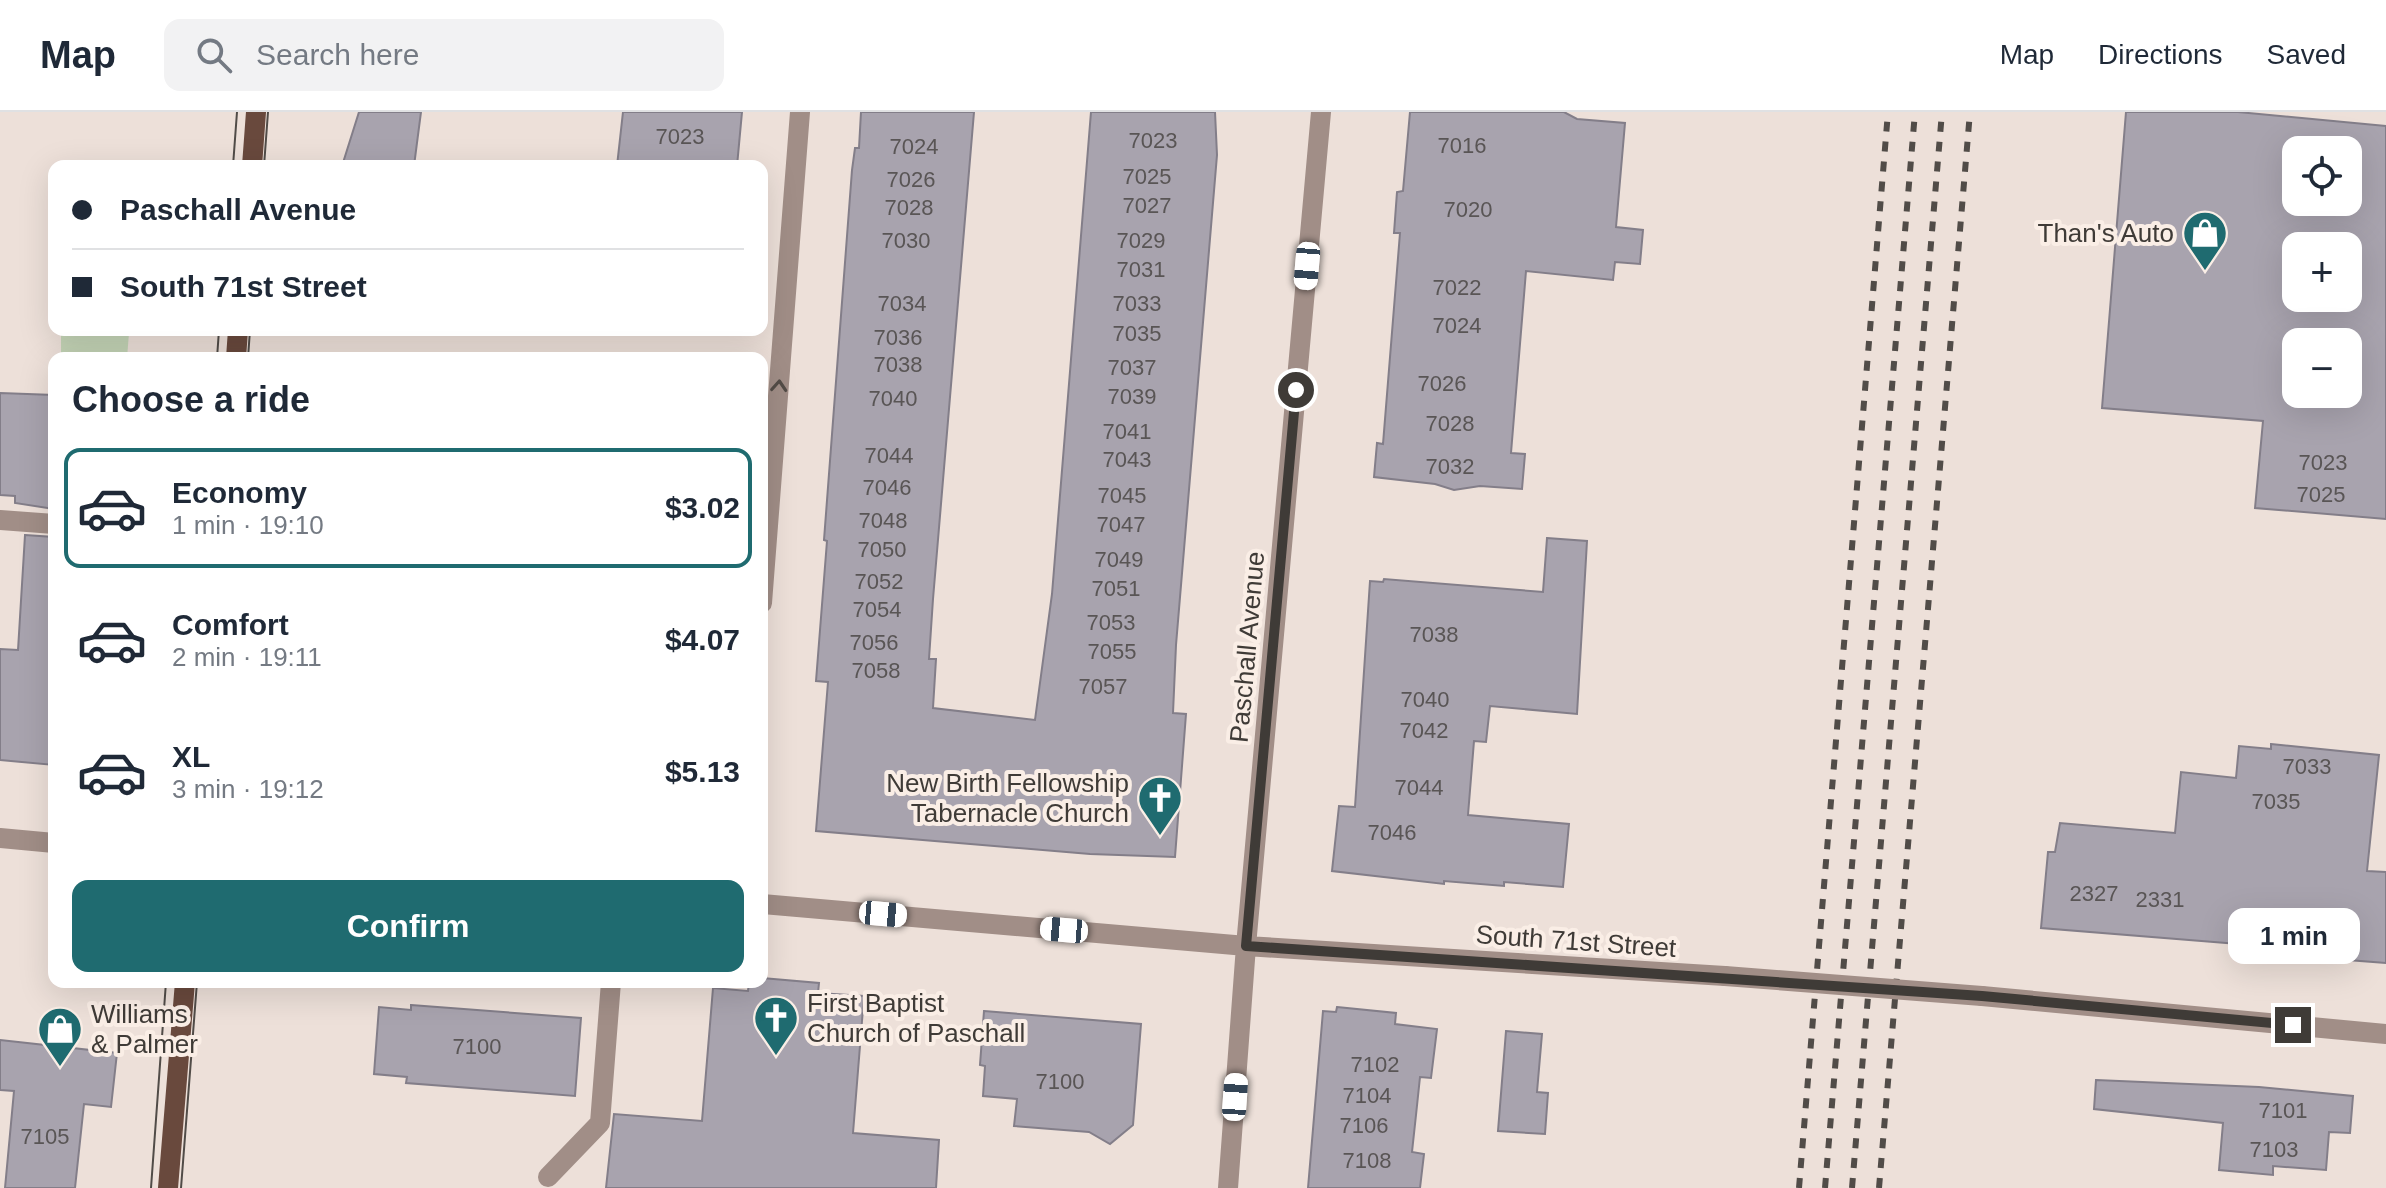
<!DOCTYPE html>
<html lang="en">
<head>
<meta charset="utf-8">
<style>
	:root { --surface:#fff; --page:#f2f2f3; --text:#1f2937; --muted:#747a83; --line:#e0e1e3; --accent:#1f6b70 }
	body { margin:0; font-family:Helvetica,sans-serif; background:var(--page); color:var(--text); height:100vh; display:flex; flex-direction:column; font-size:30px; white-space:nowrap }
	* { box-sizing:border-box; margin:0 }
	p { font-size:26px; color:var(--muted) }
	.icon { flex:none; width:44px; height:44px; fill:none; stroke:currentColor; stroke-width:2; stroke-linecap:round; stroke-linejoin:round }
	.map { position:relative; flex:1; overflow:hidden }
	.details { position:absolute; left:48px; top:240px; width:720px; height:636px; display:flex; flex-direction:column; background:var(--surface); border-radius:16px; box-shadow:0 8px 32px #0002 }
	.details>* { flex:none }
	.hud { position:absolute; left:48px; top:48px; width:720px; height:176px; border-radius:16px; box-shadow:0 8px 32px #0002; display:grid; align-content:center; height:176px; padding:0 24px; background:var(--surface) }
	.buttons { position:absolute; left:2282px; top:24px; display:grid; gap:16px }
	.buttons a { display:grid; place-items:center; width:80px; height:80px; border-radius:16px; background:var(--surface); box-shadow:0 8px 32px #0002; font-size:40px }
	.end { position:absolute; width:36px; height:36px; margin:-18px; border:10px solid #3f3b37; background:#fff; box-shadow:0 0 0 4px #fff }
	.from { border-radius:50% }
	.bubble { position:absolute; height:56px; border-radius:16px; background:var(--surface); box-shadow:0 8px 32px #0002; font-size:26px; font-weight:700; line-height:56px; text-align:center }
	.car { position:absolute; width:24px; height:48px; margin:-24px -12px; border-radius:10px; box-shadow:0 0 6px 2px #0007; background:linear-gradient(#fff 24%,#345 0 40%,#fff 0 76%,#345 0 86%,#fff 0) }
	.hud b { display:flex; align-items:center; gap:28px; height:76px; font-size:30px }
	.hud b+b { border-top:2px solid var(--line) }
	.hud i { width:20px; height:20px; background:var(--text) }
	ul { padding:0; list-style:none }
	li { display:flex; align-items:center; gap:24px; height:120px; margin:0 16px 12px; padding:0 8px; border:4px solid transparent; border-radius:16px }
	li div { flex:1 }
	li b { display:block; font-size:30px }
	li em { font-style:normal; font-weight:700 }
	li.current { border-color:var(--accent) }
	li>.icon { width:72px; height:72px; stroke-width:1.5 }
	h2 { padding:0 24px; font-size:36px; line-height:96px }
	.button { display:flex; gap:16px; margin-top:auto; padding:16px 24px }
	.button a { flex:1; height:92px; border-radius:16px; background:var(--accent); color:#fff; font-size:32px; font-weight:700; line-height:92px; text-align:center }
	header { display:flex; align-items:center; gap:48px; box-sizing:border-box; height:112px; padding:0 40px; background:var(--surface); border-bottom:2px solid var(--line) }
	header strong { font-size:38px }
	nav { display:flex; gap:44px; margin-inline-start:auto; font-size:28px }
	.search { width:560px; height:72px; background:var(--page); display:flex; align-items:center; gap:20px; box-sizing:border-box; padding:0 28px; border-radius:16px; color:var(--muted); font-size:30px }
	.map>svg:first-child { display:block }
	.green { fill:#c4d4b6 }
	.building { fill:#a8a3ae; stroke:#837e89; stroke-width:2; fill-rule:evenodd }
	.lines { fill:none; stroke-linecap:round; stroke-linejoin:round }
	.minor { stroke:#a18e87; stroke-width:20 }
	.major { stroke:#69493d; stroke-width:20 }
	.tram { stroke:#514c48; stroke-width:2 }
	.rail { stroke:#514c48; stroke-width:6; stroke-dasharray:10 10; stroke-linecap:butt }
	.minor-bridge { stroke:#a18e87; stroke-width:20 }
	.oneway { stroke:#534c47 }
	.route { stroke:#3f3b37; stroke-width:10 }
	.labels { text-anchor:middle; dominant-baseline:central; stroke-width:8; stroke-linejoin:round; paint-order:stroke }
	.number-label { font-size:22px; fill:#595555 }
	.poi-label { font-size:26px; fill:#3f3b37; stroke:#faeee6; text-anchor:end }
	.street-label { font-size:26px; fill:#3f3b37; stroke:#faeee6 }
</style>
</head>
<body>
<header>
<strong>Map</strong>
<div class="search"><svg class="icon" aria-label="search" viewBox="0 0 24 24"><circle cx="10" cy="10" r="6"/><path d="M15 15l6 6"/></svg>Search here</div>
<nav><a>Map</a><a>Directions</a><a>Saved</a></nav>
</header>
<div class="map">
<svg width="2386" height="1076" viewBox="0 0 2386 1076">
	<rect width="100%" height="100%" fill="#ede0d9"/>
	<!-- green -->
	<path class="green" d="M61 218H126L129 221 127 246H61Z"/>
	<!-- building -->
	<path class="building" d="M359 0H421L414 54H342Z
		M623 0H742L737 54H617Z
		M861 0H974L933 487 929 547H936L933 596 1035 608 1052 482 1091 0H1215L1217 43 1176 533 1173 601 1186 602 1175 745 1090 742 816 719 828 570 816 569 827 429 824 428 852 58 855 36H859Z
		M1410 0H1564L1577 7 1625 11 1616 115 1643 118 1640 152 1615 150 1613 168 1526 159 1511 341 1525 342 1522 377 1480 374 1454 378 1435 372 1374 365 1377 331 1383 332 1400 121H1394L1397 80 1403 79Z
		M2126 0H2238L2386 14V407L2255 396 2263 309 2102 296ZM2296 38H2348V90H2296ZM2296 134H2348V186H2296ZM2296 230H2348V282H2296Z
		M0 281 54 283V397L15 391V384L0 383Z
		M25 423 54 425V653L0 648V537L18 538Z
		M1547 426 1587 429 1577 602 1490 594 1486 630 1474 629 1468 703 1569 712 1563 775 1504 770V774L1444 769V772L1332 759 1339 694 1355 695 1370 469 1383 470 1384 467 1543 480Z
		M2271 632 2379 643 2367 759 2386 760V851L2348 848 2349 841 2041 816 2048 740H2055L2060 711 2175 721 2181 660 2236 666 2239 634 2271 637Z
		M762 866 819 871 818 881 864 884 853 1021 939 1028 936 1076H606L614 1002 702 1009 713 876 748 879 749 870H762Z
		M411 893 581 906 575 984 406 971 407 965 374 962 379 895 411 898Z
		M1337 895 1396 901 1395 912 1437 917 1431 966 1420 965 1416 1003 1412 1040 1424 1042 1420 1076H1308L1323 899 1336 900Z
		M984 899 1141 912 1133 1013 1110 1032 1089 1020 1014 1014 1017 987 983 984 985 954 980 953Z
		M1506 919 1542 922 1537 980 1548 981 1545 1022 1498 1019Z
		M0 928 117 941 111 995 84 992 75 1076H5L14 979 0 978Z
		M2096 968 2259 975 2353 984 2350 1021 2329 1020 2326 1058 2273 1054V1063L2219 1058 2223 1011 2094 997Z"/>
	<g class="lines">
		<!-- minor -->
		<path class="minor" d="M0 408 54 412
			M762 491 800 0
			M0 726 54 731
			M762 792 1246 834 1725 864
			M1982 884 2386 922
			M548 1065 600 1011 611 870
			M1228 1076 1246 834 1321 0"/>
		<!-- major -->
		<path class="major" d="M252 54 256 0
			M236 246 238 218
			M168 1076 185 870"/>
		<!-- tram -->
		<path class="tram" d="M233 54 237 0
			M264 54 268 0
			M217 246 219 218
			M248 246 250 218
			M151 1076 166 870
			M181 1076 197 870"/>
		<!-- rail -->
		<path class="rail" d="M1799 1076 1888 0
			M1825 1076 1915 0
			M1852 1076 1942 0
			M1879 1076 1970 0"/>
		<!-- minor-bridge -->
		<path class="minor-bridge" d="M1725 864 1982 884"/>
	</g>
	<!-- one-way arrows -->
	<defs><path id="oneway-chevron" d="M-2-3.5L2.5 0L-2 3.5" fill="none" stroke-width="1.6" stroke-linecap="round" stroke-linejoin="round" transform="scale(2)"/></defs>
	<use class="oneway" href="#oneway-chevron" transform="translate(779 274) rotate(-86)"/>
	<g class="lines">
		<!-- route -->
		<path class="route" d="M1296 278 1246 834 1982 884 2293 913"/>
	</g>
	<!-- icons -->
	<defs>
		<g id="shop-pin" transform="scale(2.3)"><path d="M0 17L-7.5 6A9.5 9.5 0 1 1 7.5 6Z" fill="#1f6b70" stroke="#faeee6"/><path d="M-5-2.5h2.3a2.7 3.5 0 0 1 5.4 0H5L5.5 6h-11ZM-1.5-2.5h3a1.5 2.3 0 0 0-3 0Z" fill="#fff"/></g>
		<g id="church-pin" transform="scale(2.3)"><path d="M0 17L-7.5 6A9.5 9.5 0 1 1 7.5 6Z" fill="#1f6b70" stroke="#faeee6"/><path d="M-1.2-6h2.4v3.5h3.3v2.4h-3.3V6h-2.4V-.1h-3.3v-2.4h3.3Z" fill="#fff"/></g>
	</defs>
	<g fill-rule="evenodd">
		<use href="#shop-pin" x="2205" y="121"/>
		<use href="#church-pin" x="1160" y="686"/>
		<use href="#church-pin" x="776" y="906"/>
		<use href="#shop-pin" x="60" y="917"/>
	</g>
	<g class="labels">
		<!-- number labels -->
		<g class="number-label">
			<text x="680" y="24">7023</text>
			<text x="1153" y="28">7023</text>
			<text x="1462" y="33">7016</text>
			<text x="914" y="34">7024</text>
			<text x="1147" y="64">7025</text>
			<text x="911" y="67">7026</text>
			<text x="1147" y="93">7027</text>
			<text x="909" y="95">7028</text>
			<text x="1468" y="97">7020</text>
			<text x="906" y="128">7030</text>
			<text x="1141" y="128">7029</text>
			<text x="1141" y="157">7031</text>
			<text x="1457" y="175">7022</text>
			<text x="902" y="191">7034</text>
			<text x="1137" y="191">7033</text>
			<text x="1457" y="213">7024</text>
			<text x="1137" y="221">7035</text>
			<text x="898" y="225">7036</text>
			<text x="898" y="252">7038</text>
			<text x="1132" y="255">7037</text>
			<text x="1442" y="271">7026</text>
			<text x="1132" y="284">7039</text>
			<text x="893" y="286">7040</text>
			<text x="1450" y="311">7028</text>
			<text x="1127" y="319">7041</text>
			<text x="889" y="343">7044</text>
			<text x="1127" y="347">7043</text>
			<text x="2323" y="350">7023</text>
			<text x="1450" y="354">7032</text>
			<text x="887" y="375">7046</text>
			<text x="2321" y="382">7025</text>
			<text x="1122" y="383">7045</text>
			<text x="883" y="408">7048</text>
			<text x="1121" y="412">7047</text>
			<text x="882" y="437">7050</text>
			<text x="1119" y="447">7049</text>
			<text x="879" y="469">7052</text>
			<text x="1116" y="476">7051</text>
			<text x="877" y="497">7054</text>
			<text x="1111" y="510">7053</text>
			<text x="1434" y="522">7038</text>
			<text x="874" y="530">7056</text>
			<text x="1112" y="539">7055</text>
			<text x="876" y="558">7058</text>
			<text x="1103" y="574">7057</text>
			<text x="1425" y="587">7040</text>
			<text x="1424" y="618">7042</text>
			<text x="2307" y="654">7033</text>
			<text x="1419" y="675">7044</text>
			<text x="2276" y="689">7035</text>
			<text x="1392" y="720">7046</text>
			<text x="2094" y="781">2327</text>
			<text x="2160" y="787">2331</text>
			<text x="477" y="934">7100</text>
			<text x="1375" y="952">7102</text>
			<text x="1060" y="969">7100</text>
			<text x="1367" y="983">7104</text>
			<text x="2283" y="998">7101</text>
			<text x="1364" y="1013">7106</text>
			<text x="45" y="1024">7105</text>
			<text x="2274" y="1037">7103</text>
			<text x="1367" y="1048">7108</text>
		</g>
		<!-- poi labels -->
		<g class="poi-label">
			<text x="2174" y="121">Than's Auto</text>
			<text x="1129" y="671">New Birth Fellowship<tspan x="1129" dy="30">Tabernacle Church</tspan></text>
			<text x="807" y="891" text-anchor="start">First Baptist<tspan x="807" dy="30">Church of Paschall</tspan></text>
			<text x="91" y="902" text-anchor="start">Williams<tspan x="91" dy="30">&amp; Palmer</tspan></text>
		</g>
		<!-- street labels -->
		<g class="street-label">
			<text transform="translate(1247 535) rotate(-85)">Paschall Avenue</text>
			<text transform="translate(1576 829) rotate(4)">South 71st Street</text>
		</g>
	</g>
</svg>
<div class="buttons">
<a><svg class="icon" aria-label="locate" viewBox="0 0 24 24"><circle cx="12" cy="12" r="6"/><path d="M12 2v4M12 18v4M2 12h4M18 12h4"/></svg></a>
<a>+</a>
<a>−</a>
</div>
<i class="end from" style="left:1296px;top:278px"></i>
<i class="end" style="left:2293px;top:913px"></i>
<div class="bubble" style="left:2228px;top:796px;width:132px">1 min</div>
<i class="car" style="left:1307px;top:154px;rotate:185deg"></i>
<i class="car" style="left:883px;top:802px;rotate:95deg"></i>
<i class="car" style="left:1064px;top:818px;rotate:275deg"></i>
<i class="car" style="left:1235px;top:985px;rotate:4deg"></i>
<div class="hud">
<b><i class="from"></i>Paschall Avenue</b>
<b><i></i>South 71st Street</b>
</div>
<section class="details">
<h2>Choose a ride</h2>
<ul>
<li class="current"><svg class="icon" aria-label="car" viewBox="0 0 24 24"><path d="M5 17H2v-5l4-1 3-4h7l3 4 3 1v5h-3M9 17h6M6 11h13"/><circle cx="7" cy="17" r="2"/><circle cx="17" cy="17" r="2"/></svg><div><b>Economy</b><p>1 min · 19:10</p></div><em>$3.02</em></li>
<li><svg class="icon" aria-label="car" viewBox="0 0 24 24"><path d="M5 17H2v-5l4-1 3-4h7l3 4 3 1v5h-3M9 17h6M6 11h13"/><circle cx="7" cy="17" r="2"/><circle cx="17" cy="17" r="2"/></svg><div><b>Comfort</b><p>2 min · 19:11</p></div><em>$4.07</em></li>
<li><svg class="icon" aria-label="car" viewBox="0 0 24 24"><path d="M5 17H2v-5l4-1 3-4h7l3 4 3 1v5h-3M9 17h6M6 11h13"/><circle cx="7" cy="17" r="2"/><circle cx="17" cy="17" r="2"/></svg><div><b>XL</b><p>3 min · 19:12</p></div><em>$5.13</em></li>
</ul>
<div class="button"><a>Confirm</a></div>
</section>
</div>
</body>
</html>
